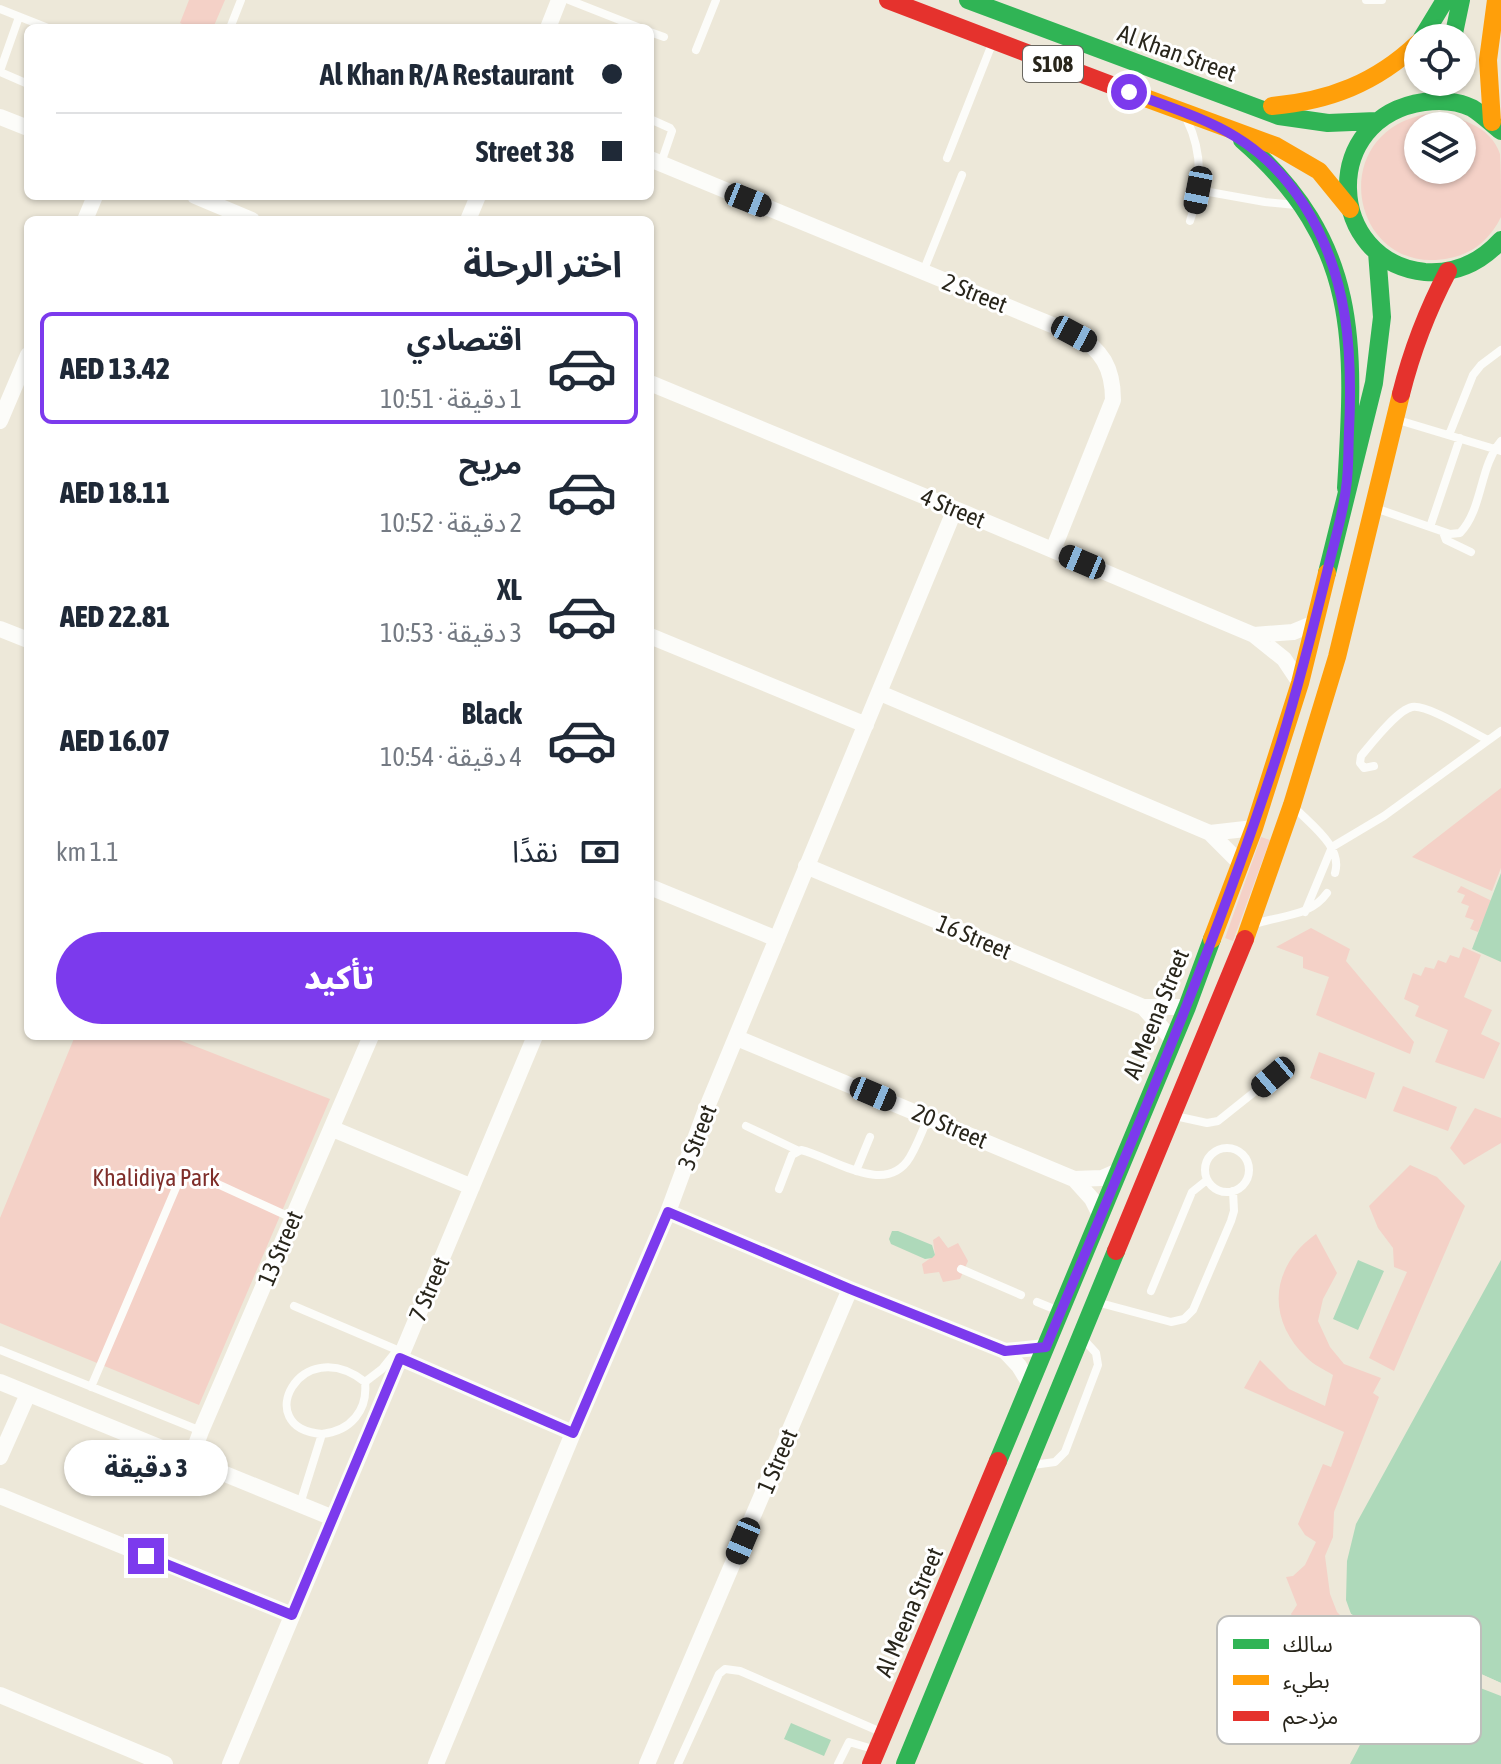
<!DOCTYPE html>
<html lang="ar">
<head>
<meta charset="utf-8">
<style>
	:root { --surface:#fff; --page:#f6f6f7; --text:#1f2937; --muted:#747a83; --line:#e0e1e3; --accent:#7c3aed }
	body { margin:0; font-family:"Asap Condensed","Noto Sans Arabic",sans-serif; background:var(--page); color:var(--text); direction:rtl; height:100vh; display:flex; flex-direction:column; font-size:30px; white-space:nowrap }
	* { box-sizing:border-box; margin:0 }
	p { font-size:26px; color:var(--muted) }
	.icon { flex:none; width:44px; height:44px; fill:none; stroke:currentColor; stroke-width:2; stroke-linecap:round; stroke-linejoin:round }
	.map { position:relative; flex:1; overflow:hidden; direction:ltr }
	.details { position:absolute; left:24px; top:216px; width:630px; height:824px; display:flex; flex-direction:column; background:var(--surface); border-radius:12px; box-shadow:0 2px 6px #0004; direction:rtl }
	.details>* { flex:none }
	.hud { position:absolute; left:24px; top:24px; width:630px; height:176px; border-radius:12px; box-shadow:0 2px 6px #0004; direction:rtl; display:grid; align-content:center; height:176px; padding:0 32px; background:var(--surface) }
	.fabs { position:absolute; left:1404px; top:24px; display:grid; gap:16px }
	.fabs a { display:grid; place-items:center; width:72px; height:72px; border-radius:50%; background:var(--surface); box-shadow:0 2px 6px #0004; font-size:40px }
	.end { position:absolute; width:36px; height:36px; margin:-18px; border:10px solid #7c3aed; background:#fff; box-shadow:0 0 0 4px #fff }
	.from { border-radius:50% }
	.bubble { position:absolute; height:56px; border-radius:28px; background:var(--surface); box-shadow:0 2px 6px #0004; font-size:26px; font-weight:800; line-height:56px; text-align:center; direction:rtl }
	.car { position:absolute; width:24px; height:48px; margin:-24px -12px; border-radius:10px; box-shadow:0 0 6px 2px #0007; background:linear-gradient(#222 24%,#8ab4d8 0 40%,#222 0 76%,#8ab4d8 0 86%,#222 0) }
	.hud b { display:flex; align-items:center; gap:28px; height:76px; font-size:30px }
	.hud b+b { border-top:2px solid var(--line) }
	.hud i { width:20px; height:20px; background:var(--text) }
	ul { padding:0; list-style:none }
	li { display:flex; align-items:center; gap:24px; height:112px; margin:0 16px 12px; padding:0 16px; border:4px solid transparent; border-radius:12px }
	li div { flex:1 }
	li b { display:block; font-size:30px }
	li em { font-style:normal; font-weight:800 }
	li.current { border-color:var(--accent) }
	li>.icon { width:72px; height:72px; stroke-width:1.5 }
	h2 { padding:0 32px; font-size:36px; line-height:96px }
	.pay { display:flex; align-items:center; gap:20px; height:88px; padding:0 32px; font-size:30px }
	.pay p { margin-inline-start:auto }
	.action { display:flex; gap:16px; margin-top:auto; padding:16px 32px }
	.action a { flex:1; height:92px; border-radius:48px; background:var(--accent); color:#fff; font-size:32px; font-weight:800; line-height:92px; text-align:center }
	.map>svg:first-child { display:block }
	.green { fill:#f4d1c7; fill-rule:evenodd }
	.water { fill:#aed9ba }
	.pier { fill:#ede8d9 }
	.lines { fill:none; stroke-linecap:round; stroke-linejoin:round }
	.lane { stroke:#fcfcf9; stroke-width:8 }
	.street { stroke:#fcfcf9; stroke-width:16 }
	.fast { stroke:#30b455; stroke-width:18 }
	.slow { stroke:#ff9f0a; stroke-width:18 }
	.jam { stroke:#e5322d; stroke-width:18 }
	.route { stroke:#7c3aed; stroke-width:10 }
	.labels { text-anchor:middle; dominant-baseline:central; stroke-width:6; stroke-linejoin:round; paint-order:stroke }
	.shield { fill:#fff; stroke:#68665f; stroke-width:2 }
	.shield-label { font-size:22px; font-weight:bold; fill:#28251b }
	.street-label { font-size:24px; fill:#28251b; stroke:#fff }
	.park-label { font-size:24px; fill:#7f2e2a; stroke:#fff }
	.key { fill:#fff; stroke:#bebebb; stroke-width:2 }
	.key-label { font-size:22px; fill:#28251b }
</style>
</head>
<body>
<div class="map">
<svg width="1501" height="1764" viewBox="0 0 1501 1764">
	<rect width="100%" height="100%" fill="#ede8d9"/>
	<!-- green -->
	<path class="green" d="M189 0H225L213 28H191L180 23Z
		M1427 114C1454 114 1491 125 1500 154 1501 172 1501 199 1501 217 1491 238 1473 254 1450 258 1352 279 1322 133 1427 114ZM1418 126H1462V170H1418Z
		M1501 788V868L1492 891 1412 857Z
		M1261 837 1270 840 1233 941 1225 938Z
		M1461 886 1492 901 1478 932 1470 929 1474 920 1465 917 1469 906 1461 903 1465 895 1457 892Z
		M1311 928 1350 949 1346 961 1414 1042 1410 1054 1316 1015 1329 977 1303 968V957L1276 947Z
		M1463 947 1481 955 1464 997 1492 1010 1481 1034 1500 1043 1484 1079 1435 1062 1448 1030 1415 1016 1419 1006 1404 999 1413 973 1421 976 1425 967 1434 969 1438 960 1446 963 1450 955 1459 958Z
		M75 1036H169L330 1099 199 1405 0 1323V1218Z
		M1319 1052 1375 1073 1366 1099 1310 1078Z
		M1403 1086 1457 1107 1448 1131 1393 1111Z
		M1475 1108 1501 1118V1143L1464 1165 1450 1148Z
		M1410 1165 1437 1177 1465 1206 1394 1371 1369 1358 1407 1272 1394 1267 1393 1248 1378 1228 1369 1206Z
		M1316 1234 1337 1273 1323 1299 1318 1321 1330 1347 1344 1364 1381 1378 1373 1393 1379 1397 1334 1512 1333 1537 1325 1556 1330 1594 1337 1612 1359 1634C1357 1644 1353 1650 1343 1654 1318 1666 1301 1632 1291 1614L1297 1605 1286 1577 1293 1576 1305 1565 1316 1542 1305 1535 1298 1524 1323 1464 1331 1467 1344 1432 1244 1388 1260 1360 1289 1389 1325 1406 1333 1375C1325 1370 1314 1365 1307 1358 1265 1318 1271 1266 1316 1234Z
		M939 1236 948 1248 958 1243 968 1261 960 1279 943 1282 939 1272 924 1274 922 1264 935 1255 933 1240Z"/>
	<!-- water -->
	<path class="water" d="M1501 873V962L1472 949Z
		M892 1231H898L932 1245 935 1255 932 1258 925 1259 891 1244 889 1239Z
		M1358 1260 1384 1271 1358 1330 1333 1319Z
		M1501 1260V1683L1365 1622 1351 1614 1346 1600 1347 1561 1356 1524Z
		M1426 1667 1501 1696V1764H1350C1369 1730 1387 1681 1426 1667Z
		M791 1723 831 1740 824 1756 784 1739Z"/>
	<!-- pier -->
	<path class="pier" d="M1347 1607 1351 1614 1365 1622 1501 1683V1687L1363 1626 1348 1616 1345 1611Z"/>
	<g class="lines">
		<!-- lane -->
		<path class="lane" d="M569 0 640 28
			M1366 0H1382
			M0 9 48 28
			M230 28 241 0
			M650 32 664 37
			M696 50 716 0
			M0 71 19 17
			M0 72 28 84
			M650 119 670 128 672 131 661 163
			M1187 120C1203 153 1202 187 1190 221
			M947 158 992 44
			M1198 190 1265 202 1296 205
			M923 272 962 175
			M1398 420 1501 451
			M1449 435 1473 375 1481 365 1501 350
			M1375 508 1450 534 1460 533C1483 509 1479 467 1501 441
			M1430 527 1460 438
			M1443 532 1446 540 1471 552
			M1374 766 1364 768 1360 763 1361 756C1371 744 1397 710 1412 707 1427 704 1473 733 1488 740
			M1294 807C1311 825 1343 847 1335 873
			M1305 912 1332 847 1384 816 1501 731
			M1255 924C1281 915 1310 917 1327 893
			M1175 1116 1207 1123 1218 1121 1273 1077
			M746 1126 797 1150
			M1205 1170a22 22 0 1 1 44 0a22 22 0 1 1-44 0Z
			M856 1171 870 1137
			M779 1189 792 1155 801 1150C832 1157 886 1198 910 1157 917 1145 923 1130 928 1117
			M961 1269 1021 1295
			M1151 1291 1192 1192 1207 1180
			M1037 1302 1059 1311
			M1100 1303 1171 1322 1184 1319 1193 1310 1231 1221 1234 1211 1233 1191
			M294 1306 402 1352
			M0 1350 201 1431
			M91 1387 178 1183 184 1175H198L292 1218
			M322 1434C250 1429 300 1331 365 1382L382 1369 394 1354
			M1033 1465 1055 1462 1065 1452 1098 1365 1096 1353 1085 1341
			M300 1504 322 1434C351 1431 368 1410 365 1382
			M678 1764 719 1674 725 1669 740 1671 881 1732
			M838 1764 849 1742 873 1749"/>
		<!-- street -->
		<path class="street" d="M548 28 559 0
			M0 117 28 128
			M650 159 1074 334C1102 349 1113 368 1113 400L1053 550
			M195 196 252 220
			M85 220 95 196
			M468 220 478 196
			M650 383 967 514 1254 635 1284 659 1300 683
			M0 421 28 355
			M0 629 28 640
			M1254 635 1293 632 1315 623
			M650 636 866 725
			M880 693 1210 833 1241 864
			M1210 833 1254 828
			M806 866 1143 1007H1187
			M650 887 777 939
			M1143 1007 1172 1039
			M737 1038 1074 1179 1102 1178 1118 1171
			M333 1129 472 1187
			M1074 1179 1092 1199 1100 1215
			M668 1212 850 1289 1005 1351 1019 1366 1030 1384
			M1005 1351 1046 1347
			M400 1358 573 1433
			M0 1382 333 1518
			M0 1457 28 1394
			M190 1461 201 1431 371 1036
			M0 1496 292 1615
			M0 1695 165 1764
			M230 1764 535 1036
			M436 1764 573 1433 668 1212 705 1112 955 509
			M647 1764 850 1289"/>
		<!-- fast -->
		<path class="fast" d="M968 0 1279 116 1328 123 1376 121
			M1422 38 1445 0
			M1453 38 1461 0
			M1501 131C1492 124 1482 114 1472 108 1458 101 1439 100 1424 102 1319 117 1326 262 1425 272 1455 274 1481 262 1501 240
			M1242 140C1361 243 1355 343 1346 488
			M1327 573 1374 383 1382 317 1377 252
			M998 1461 1187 1007 1212 939
			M905 1764 1116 1251"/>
		<!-- slow -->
		<path class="slow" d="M1140 96 1276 146 1319 171 1350 209
			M1272 106C1329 101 1376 83 1418 43
			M1492 122 1488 60 1496 0
			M1212 939 1254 828 1300 683 1327 573
			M1245 939 1292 805 1337 657 1401 394"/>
		<!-- jam -->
		<path class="jam" d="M888 0 1140 96
			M1401 394C1412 350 1427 311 1448 271
			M1116 1251 1245 939
			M871 1764 998 1461"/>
	</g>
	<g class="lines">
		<!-- route -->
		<path class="route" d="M146 1556 292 1615 400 1358 573 1433 668 1212 850 1289 1005 1351 1046 1347C1129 1148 1215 949 1281 743 1299 684 1314 625 1329 564 1335 539 1343 514 1346 488 1349 470 1348 450 1349 431 1353 352 1348 274 1304 205 1258 133 1204 120 1129 92"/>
	</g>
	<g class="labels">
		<!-- shield labels -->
		<rect class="shield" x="1023" y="46" width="60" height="36" rx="6"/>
		<g class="shield-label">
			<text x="1053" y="64">S108</text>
		</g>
		<!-- street labels -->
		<g class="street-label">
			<text transform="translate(1177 53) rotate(20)">Al Khan Street</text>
			<text transform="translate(975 293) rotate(22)">2 Street</text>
			<text transform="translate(953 508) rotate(23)">4 Street</text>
			<text transform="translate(974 937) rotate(23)">16 Street</text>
			<text transform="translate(1156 1014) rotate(-68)">Al Meena Street</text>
			<text transform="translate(950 1126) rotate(23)">20 Street</text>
			<text transform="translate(697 1137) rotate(-69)">3 Street</text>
			<text transform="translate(280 1248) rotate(-67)">13 Street</text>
			<text transform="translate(429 1289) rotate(-67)">7 Street</text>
			<text transform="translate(777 1461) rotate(-67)">1 Street</text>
			<text transform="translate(909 1612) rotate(-67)">Al Meena Street</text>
		</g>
		<!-- park labels -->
		<g class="park-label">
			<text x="156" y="1177">Khalidiya Park</text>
		</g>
	</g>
	<!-- legend -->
	<rect x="1217" y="1616" width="264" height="128" rx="12" class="key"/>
	<rect x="1233" y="1639" width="36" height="10" fill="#30b455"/>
	<rect x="1233" y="1675" width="36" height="10" fill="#ff9f0a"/>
	<rect x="1233" y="1711" width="36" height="10" fill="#e5322d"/>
	<g class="key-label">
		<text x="1283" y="1652">سالك</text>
		<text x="1283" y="1688">بطيء</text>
		<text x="1283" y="1724">مزدحم</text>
	</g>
</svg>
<div class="fabs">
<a><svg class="icon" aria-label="locate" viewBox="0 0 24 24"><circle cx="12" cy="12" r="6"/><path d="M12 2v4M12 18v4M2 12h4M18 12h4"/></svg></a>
<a><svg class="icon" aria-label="layers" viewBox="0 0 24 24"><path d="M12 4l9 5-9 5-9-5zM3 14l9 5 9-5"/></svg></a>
</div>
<i class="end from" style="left:1129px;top:92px"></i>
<i class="end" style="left:146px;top:1556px"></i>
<div class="bubble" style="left:64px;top:1440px;width:164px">3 دقيقة</div>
<i class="car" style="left:1198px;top:190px;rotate:191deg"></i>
<i class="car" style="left:748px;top:200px;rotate:112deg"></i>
<i class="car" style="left:1074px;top:334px;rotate:118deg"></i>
<i class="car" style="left:1082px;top:562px;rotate:293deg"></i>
<i class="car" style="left:1273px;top:1077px;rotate:230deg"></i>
<i class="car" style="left:873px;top:1094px;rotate:113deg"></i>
<i class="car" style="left:743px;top:1541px;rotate:203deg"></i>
<div class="hud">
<b><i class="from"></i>Al Khan R/A Restaurant</b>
<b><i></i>38 Street</b>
</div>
<section class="details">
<h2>اختر الرحلة</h2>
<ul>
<li class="current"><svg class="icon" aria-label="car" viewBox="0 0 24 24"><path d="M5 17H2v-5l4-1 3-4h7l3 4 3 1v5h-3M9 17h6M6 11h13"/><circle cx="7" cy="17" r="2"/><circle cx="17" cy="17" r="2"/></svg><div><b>اقتصادي</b><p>1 دقيقة · 10:51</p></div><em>AED 13.42</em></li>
<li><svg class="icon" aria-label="car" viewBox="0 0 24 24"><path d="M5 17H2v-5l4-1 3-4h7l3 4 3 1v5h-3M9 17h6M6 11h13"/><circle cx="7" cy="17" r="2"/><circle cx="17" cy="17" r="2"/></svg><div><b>مريح</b><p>2 دقيقة · 10:52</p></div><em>AED 18.11</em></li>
<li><svg class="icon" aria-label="car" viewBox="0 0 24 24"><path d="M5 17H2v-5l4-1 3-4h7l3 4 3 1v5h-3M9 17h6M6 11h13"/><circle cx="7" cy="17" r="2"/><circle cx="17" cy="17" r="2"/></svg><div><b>XL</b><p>3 دقيقة · 10:53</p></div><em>AED 22.81</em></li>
<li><svg class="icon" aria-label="car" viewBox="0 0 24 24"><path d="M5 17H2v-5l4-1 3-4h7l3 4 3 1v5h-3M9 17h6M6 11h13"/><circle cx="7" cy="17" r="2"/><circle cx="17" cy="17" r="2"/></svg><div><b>Black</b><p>4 دقيقة · 10:54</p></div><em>AED 16.07</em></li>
</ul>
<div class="pay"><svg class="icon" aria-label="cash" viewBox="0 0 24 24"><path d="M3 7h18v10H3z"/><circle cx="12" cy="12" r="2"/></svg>نقدًا<p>1.1 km</p></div>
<div class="action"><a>تأكيد</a></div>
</section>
</div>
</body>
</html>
